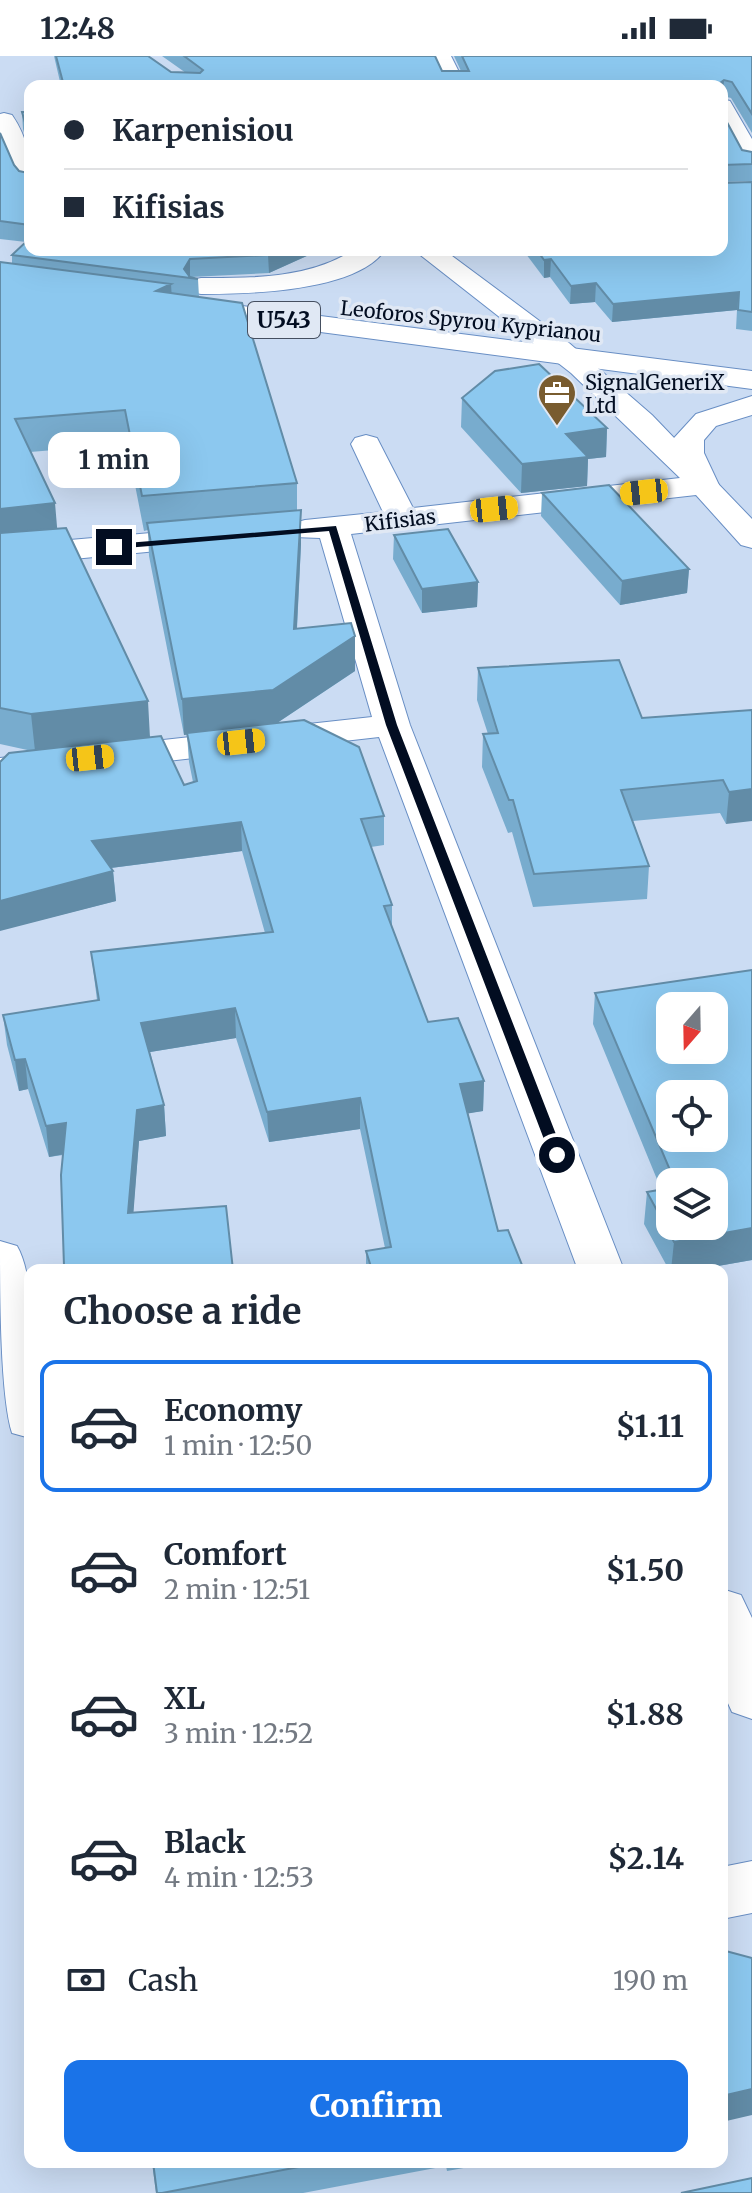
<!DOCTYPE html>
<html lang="en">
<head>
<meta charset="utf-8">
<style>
	:root { --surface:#fff; --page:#f6f6f7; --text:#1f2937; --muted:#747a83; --line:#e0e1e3; --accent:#1a73e8 }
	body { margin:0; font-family:Merriweather,serif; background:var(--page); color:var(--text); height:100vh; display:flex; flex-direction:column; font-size:30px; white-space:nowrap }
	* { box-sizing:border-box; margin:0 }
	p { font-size:26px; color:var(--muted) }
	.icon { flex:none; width:44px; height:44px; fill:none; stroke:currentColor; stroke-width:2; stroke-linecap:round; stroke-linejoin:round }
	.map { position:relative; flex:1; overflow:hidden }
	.details { position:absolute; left:24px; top:1208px; width:704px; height:904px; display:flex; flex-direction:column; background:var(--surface); border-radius:16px; box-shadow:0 8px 32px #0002 }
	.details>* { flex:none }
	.hud { position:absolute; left:24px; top:24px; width:704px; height:176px; border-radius:16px; box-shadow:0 8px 32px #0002; display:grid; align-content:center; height:176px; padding:0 40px; background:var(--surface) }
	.needle { width:52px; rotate:200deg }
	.buttons { position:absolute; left:656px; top:936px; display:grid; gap:16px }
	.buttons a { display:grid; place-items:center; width:72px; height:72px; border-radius:16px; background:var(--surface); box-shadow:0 8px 32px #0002; font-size:40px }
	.end { position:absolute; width:36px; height:36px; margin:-18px; border:10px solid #020d21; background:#fff; box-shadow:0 0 0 4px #fff }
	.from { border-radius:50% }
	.bubble { position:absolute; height:56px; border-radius:16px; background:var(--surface); box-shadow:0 8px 32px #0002; font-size:26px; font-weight:700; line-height:56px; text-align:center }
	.car { position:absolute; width:24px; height:48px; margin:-24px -12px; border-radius:10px; box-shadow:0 0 6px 2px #0007; background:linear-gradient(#f5c518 24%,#345 0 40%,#f5c518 0 76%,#345 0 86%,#f5c518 0) }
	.hud b { display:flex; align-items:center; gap:28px; height:76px; font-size:30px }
	.hud b+b { border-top:2px solid var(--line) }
	.hud i { width:20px; height:20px; background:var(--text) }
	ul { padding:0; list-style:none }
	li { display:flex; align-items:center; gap:24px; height:132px; margin:0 16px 12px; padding:0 24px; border:4px solid transparent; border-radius:16px }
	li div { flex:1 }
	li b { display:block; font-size:30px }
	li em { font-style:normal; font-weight:700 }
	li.current { border-color:var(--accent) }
	li>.icon { width:72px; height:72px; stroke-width:1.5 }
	h2 { padding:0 40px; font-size:36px; line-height:96px }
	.pay { display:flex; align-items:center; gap:20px; height:88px; padding:0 40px; font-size:30px }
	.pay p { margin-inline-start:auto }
	.button { display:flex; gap:16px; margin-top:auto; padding:16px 40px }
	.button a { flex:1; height:92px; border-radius:16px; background:var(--accent); color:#fff; font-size:32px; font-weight:700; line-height:92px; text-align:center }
	.status { display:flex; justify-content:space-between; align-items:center; height:56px; padding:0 40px; background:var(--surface); direction:ltr }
	.status svg { height:22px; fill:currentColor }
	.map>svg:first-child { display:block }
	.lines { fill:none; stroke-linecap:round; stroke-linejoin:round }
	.minor-casing { stroke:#688ec4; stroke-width:2 }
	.major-casing { stroke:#688ec4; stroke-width:2 }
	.minor { fill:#fff; fill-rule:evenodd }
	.major { fill:#fff; fill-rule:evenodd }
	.wall { fill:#78acce; fill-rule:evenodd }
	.shaded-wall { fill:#628ca7 }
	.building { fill:#8cc8ef; stroke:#628ca7; stroke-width:2; fill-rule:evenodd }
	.route { fill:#020d21 }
	.labels { text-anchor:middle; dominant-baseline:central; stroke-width:7; stroke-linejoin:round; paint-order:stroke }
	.far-street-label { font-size:20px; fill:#020d21; stroke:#e0e8f4 }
	.far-poi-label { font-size:20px; fill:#020d21; stroke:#e0e8f4; text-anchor:start }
	.shield { fill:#e0e8f4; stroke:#454f60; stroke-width:2 }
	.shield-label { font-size:22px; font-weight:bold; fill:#020d21 }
</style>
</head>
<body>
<div class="status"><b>12:48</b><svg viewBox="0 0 49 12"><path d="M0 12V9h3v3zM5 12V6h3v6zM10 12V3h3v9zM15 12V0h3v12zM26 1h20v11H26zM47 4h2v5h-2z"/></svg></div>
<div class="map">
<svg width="752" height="2137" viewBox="0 0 752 2137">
	<rect width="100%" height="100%" fill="#cbdcf3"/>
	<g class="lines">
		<!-- minor casing -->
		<g class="minor-casing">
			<path id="minor" d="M429 0H451L466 30H444Z
				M722 43 730 45 752 83V111L743 109 722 71Z
				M4 57 12 59C29 84 30 103 30 131L21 129 18 124 0 82V58Z
				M414 194H444L569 287 652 359 752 463V492L741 489 696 439 351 478 410 669 624 1214H578L379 681 0 724V702L372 661 320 482 294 481 289 474 294 467 305 464 383 456 351 388 355 382 366 379 377 382 413 452 680 422 571 317Z
				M209 472 220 475 225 482 220 489 0 510V490Z
				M0 1185 17 1190C40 1229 30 1334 30 1382L12 1377C0 1339 0 1232 0 1185Z
				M722 1533 741 1539 752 1562V1663L732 1656 722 1634Z
				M752 1805V1857L722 1863V1811Z"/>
		</g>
		<!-- major casing -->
		<g class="major-casing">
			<path id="major" d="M354 194H385C356 236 248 238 201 238L191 236 188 230 191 224 201 222C254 222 307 223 354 194Z
				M187 243 752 315V333L177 257 173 251 177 245Z
				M752 340V359L716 370 704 384V397L719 429 715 436 704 438 693 436 674 397V382L696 358Z"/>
		</g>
		<!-- minor -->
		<use href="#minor" class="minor"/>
		<!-- major -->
		<use href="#major" class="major"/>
	</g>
	<!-- wall -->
	<path class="wall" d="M54 0H148L171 16 186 17 162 0H435L442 15H461L454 0H752V77L731 42 723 40 722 30H61Z
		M22 56H30V96L23 73Z
		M722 57 742 94 752 96V125L722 126Z
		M0 77 14 109 19 115 28 117 30 115V194H320L269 217 191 221 198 223 199 241 297 427V455L301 454V488L297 573 355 615 277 667 384 760V789L371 791 392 849V871L428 966 484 1025 483 1055 468 1057 498 1175 524 1214H366V1195L385 1192 360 1073 269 1086 236 982 150 996 164 1049 166 1080 139 1085 133 1157 233 1214H65L63 1099 49 1101 28 1033 19 1035 7 989 3 959 97 944 91 896 265 877 242 795 111 812 113 815 116 845 0 874V706L32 695 0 688V206L12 208V199L26 186 0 183ZM127 388 144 475 148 474 149 500 184 679 187 678 189 706 193 726 184 729 150 681 57 473 30 396Z
		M752 126V275L736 273 737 254 612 266 595 246 570 248 550 221 544 222 523 194H722Z
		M462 342 607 372 606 401 588 403 587 430 521 437 461 371Z
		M542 437 689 513 687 537 620 549 541 460Z
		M394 479 478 526 477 551 422 557 393 503Z
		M478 612 642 662 752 654 726 768 720 757 633 765 649 810 647 843 533 851 512 776 508 777 482 711 483 678H488L477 644Z
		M752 914V1204L695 1214H669L644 1168 647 1136 661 1133 593 968 595 937ZM670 950H714V994H670ZM670 1038H714V1082H670ZM670 1126H714V1170H670Z
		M152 2106H497L447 2115 446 2110 303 2137H156Z"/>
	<!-- shaded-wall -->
	<path class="shaded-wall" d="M724 24 723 40 722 41V30H720V27Z
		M280 194H320L269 217 268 199Z
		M190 203V222L184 213Z
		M551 203 550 221 544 222V204Z
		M596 227 595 246 570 248 571 230Z
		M171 228 173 260 156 235Z
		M739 236 737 254 612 266 613 248Z
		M607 372 606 401 588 403 587 430 521 437 522 408 566 378Z
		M55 447 58 482 0 488V453Z
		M301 454V488L295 608 294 573Z
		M689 513 687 537 620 549 622 525Z
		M478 526 477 551 422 557V533Z
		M355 580V615L274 669 184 679 182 643Z
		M148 645 150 682 35 695 31 658Z
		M752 733V765L726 768 729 736Z
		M241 766 242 795 95 814 92 785Z
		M113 815 116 845 0 875V845Z
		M235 952 236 982 144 997 141 967Z
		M25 1003 28 1033 19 1035 15 1004Z
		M484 1025 483 1055 459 1059 460 1028Z
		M360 1042V1073L269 1086 267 1056Z
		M164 1049 166 1080 139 1085 131 1188 128 1157 137 1054Z
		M66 1067 70 1097 49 1101 46 1070Z
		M752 1172V1204L695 1214H671L674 1186Z
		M752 2033V2059L722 2066V2040Z"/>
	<!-- building -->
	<path class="building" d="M56 0H148L171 16 200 17 203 14 184 0H435L442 15H469L462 0H752V58L732 26 724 24 720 27V30H64Z
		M22 56H30V84Z
		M722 57 742 94 752 96V108L722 109Z
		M0 77 14 109 19 115 28 117 30 115V169L0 165Z
		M752 126V256L738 254 739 236 613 248 596 227 571 230 551 203 544 204 537 194H722V127Z
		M30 182V194H280L268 199 190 203 184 213 190 221 198 223 12 199Z
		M0 206 171 228 156 235 242 247 297 427 142 440 125 354 15 363 55 447 0 453Z
		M539 308 607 372 566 378 588 401 522 408 462 342 495 315Z
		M609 429 689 513 622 525 542 437Z
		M301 454 294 573 351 567 355 580 273 634 182 643 147 467Z
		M66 472 148 645 31 658 0 652V477Z
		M448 473 478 526 422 533 394 479Z
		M619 604 642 662 752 654V733L729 736 723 724 621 734 649 810 534 818 513 744H509L483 678 498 677 478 612Z
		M304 664 359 691 384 760 361 763 392 849 384 850 428 966 458 962 484 1025 460 1028 498 1175 508 1174 524 1214H372L366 1195 391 1191 360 1042 267 1056 235 952 141 967 164 1049 137 1054 128 1157 226 1150 233 1214H74L73 1209 64 1210 61 1119 66 1067 46 1070 25 1003 15 1004 3 959 99 944 91 896 273 876 241 766 92 785 113 815 0 845V706L9 697 161 680 184 729 197 725 187 677Z
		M752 914V1172L674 1186 647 1136 670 1132V1170H714V1126H675L595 937ZM670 950H714V994H670ZM670 1038H714V1082H670Z
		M722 1894 752 1902V2033L722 2040Z
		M153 2106H325L162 2137H157Z
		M752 2122V2137H681Z"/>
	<!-- route -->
	<path class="route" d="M336 470 397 669 564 1099 562 1102H552L550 1099 386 669 329 475 114 493 110 491 114 488Z"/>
	<!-- icons -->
	<defs>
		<g id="office-pin" transform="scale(2)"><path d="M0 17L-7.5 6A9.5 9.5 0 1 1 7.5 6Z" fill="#795c2f" stroke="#e0e8f4"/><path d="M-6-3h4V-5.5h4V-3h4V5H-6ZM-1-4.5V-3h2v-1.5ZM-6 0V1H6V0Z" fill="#fff"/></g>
	</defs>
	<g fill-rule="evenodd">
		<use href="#office-pin" x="557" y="337"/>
	</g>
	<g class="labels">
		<!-- far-street labels -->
		<g class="far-street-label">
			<text transform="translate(471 265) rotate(6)">Leoforos Spyrou Kyprianou</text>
			<text transform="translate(400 464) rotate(-7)">Kifisias</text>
		</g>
		<!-- far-poi labels -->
		<g class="far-poi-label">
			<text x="585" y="326">SignalGeneriX<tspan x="585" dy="23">Ltd</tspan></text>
		</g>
		<!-- shield labels -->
		<rect class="shield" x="248" y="246" width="72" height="36" rx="6"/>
		<g class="shield-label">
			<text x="284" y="264">U543</text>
		</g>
	</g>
</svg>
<div class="buttons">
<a><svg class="needle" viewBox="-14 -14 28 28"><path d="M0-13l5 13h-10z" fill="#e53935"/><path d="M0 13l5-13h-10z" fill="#747a83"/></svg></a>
<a><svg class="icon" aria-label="locate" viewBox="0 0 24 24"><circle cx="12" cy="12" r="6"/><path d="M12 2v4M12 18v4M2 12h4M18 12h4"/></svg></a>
<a><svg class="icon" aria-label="layers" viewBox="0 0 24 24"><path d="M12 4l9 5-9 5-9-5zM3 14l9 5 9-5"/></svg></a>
</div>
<i class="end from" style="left:557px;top:1099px"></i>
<i class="end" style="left:114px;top:491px"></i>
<div class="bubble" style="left:48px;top:376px;width:132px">1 min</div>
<i class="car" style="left:644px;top:436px;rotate:264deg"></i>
<i class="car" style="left:494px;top:453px;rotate:84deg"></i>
<i class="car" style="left:241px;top:686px;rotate:84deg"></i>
<i class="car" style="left:90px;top:702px;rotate:84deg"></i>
<div class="hud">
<b><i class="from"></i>Karpenisiou</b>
<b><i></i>Kifisias</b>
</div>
<section class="details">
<h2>Choose a ride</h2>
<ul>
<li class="current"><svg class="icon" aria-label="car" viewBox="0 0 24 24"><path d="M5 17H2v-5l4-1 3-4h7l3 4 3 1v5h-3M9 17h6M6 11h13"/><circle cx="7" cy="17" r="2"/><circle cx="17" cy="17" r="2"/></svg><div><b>Economy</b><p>1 min · 12:50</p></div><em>$1.11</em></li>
<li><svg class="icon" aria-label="car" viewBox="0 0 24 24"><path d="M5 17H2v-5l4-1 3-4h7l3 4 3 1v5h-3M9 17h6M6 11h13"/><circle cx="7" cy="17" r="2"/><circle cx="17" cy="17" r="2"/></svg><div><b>Comfort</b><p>2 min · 12:51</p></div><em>$1.50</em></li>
<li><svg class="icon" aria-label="car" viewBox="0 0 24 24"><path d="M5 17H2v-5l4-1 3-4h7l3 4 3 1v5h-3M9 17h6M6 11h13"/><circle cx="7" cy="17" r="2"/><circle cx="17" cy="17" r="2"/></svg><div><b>XL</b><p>3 min · 12:52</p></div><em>$1.88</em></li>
<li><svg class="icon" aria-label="car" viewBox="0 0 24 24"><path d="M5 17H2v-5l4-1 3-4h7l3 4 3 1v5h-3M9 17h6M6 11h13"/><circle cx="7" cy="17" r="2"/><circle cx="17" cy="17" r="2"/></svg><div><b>Black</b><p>4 min · 12:53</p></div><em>$2.14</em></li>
</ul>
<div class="pay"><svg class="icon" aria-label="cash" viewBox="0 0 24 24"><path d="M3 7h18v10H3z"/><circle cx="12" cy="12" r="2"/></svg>Cash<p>190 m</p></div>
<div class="button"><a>Confirm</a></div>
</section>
</div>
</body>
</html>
